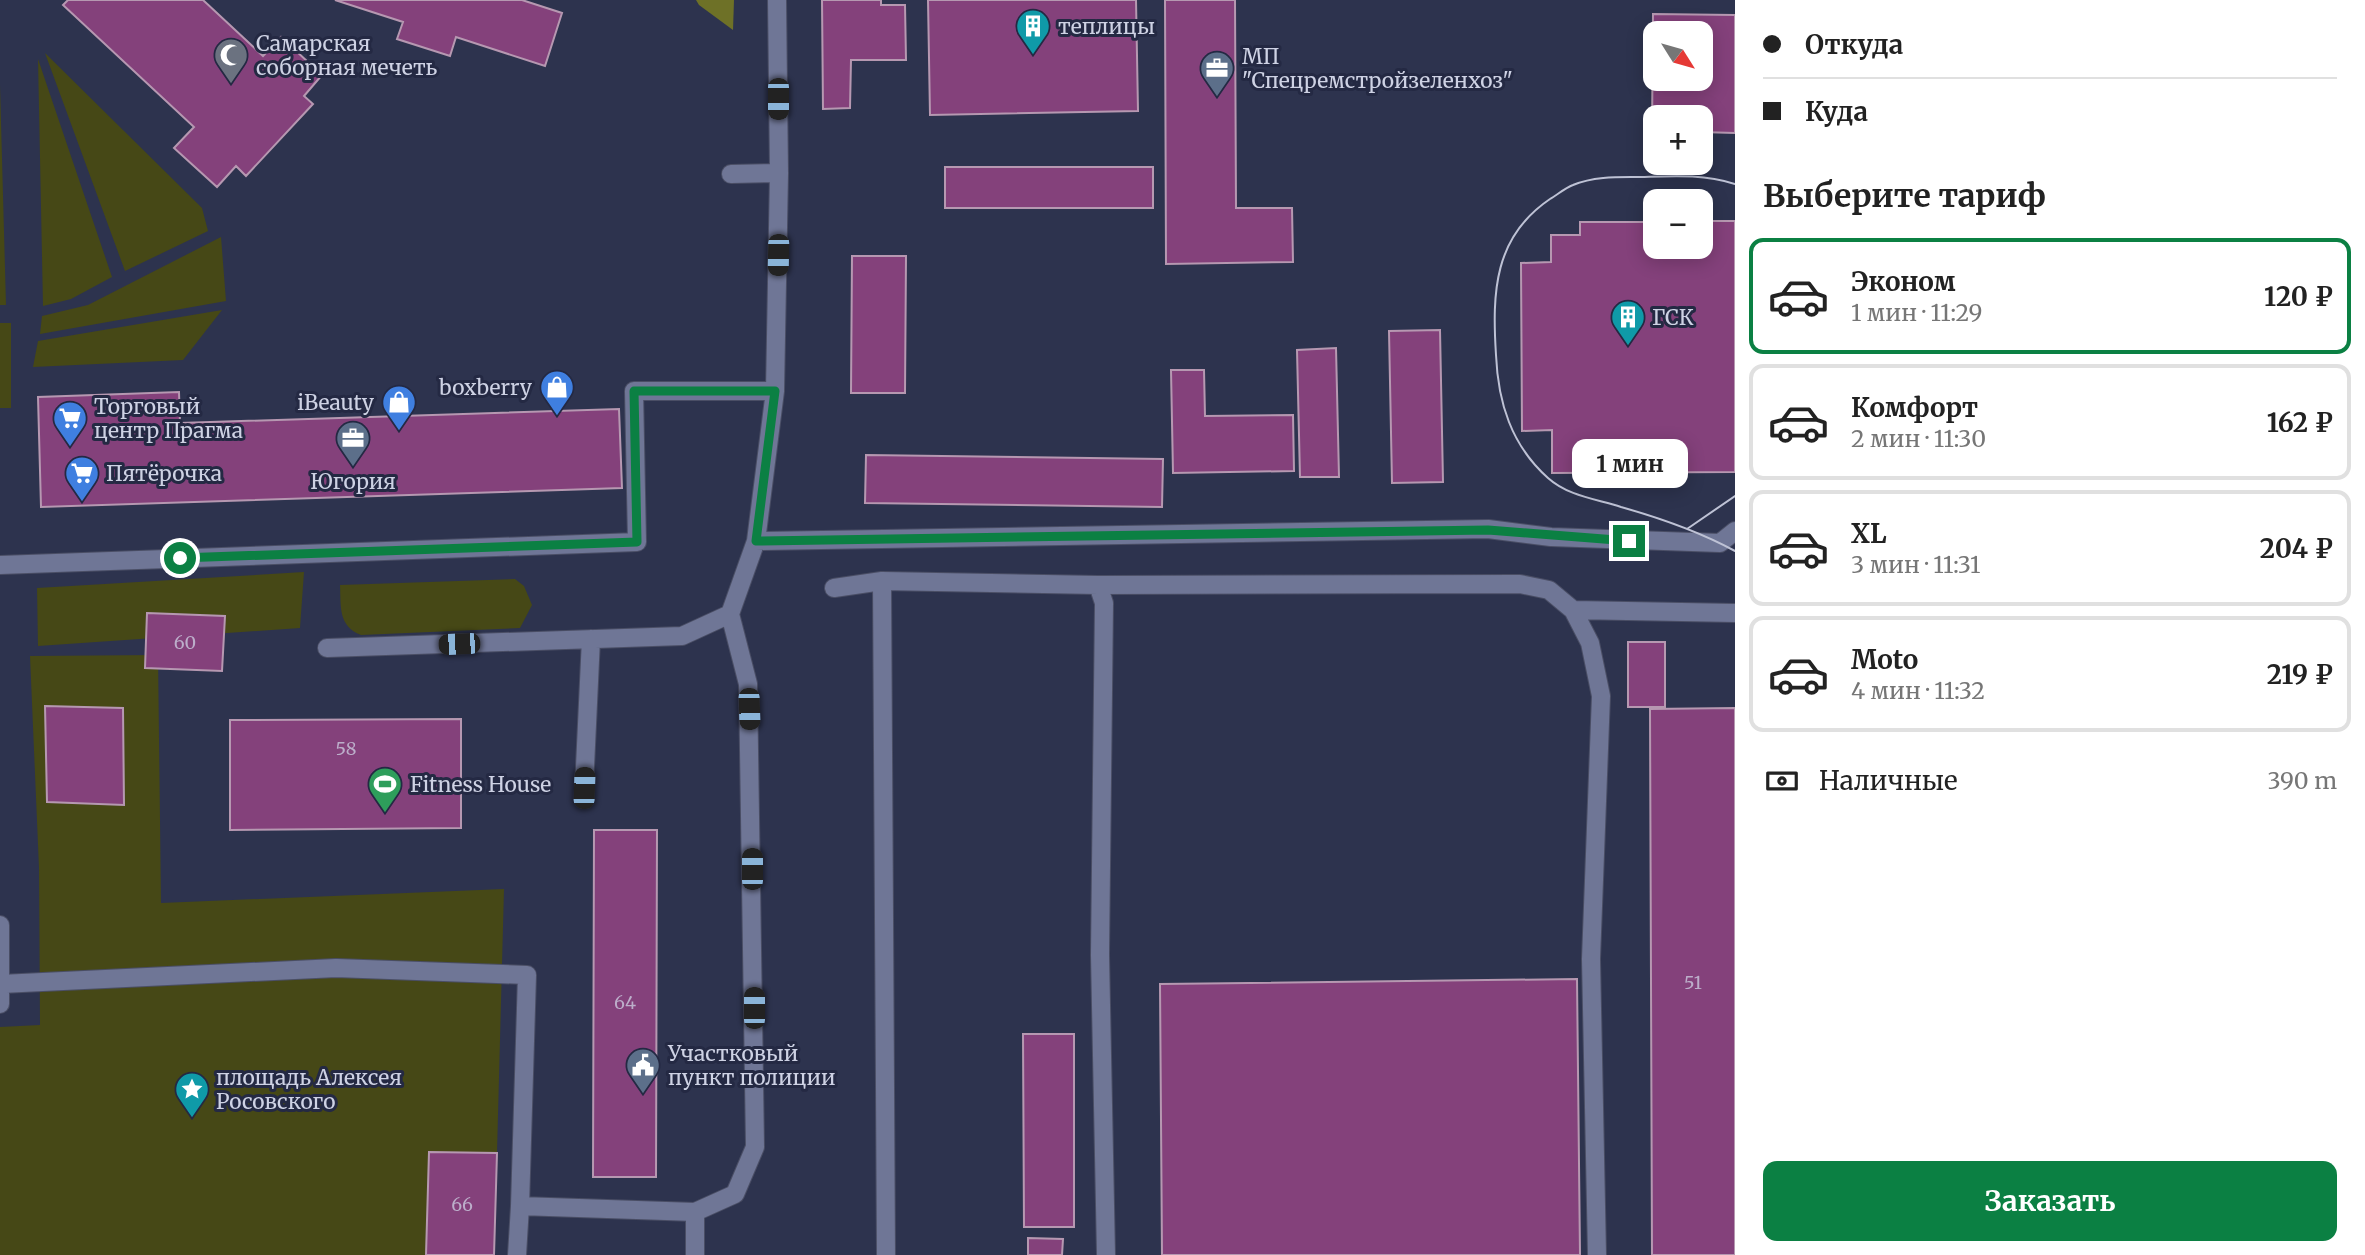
<!DOCTYPE html>
<html lang="ru">
<head>
<meta charset="utf-8">
<style>
	:root { --surface:#fff; --page:#f2f2f2; --text:#222; --muted:#767676; --line:#e0e0e0; --accent:#0b8043 }
	body { margin:0; font-family:Merriweather,serif; background:var(--page); color:var(--text); height:100vh; display:flex; flex-direction:column; font-size:26px; white-space:nowrap }
	* { box-sizing:border-box; margin:0 }
	p { font-size:23px; color:var(--muted) }
	.icon { flex:none; width:38px; height:38px; fill:none; stroke:currentColor; stroke-width:2; stroke-linecap:round; stroke-linejoin:round }
	.map { position:relative; flex:1; overflow:hidden }
	.side { display:flex; flex-direction:column; background:var(--surface); width:630px }
	.side>* { flex:none }
	.banner { display:grid; align-content:center; height:154px; padding:0 28px; background:var(--surface) }
	.needle { width:46px; rotate:127deg }
	.controls { position:absolute; left:1643px; top:21px; display:grid; gap:14px }
	.controls a { display:grid; place-items:center; width:70px; height:70px; border-radius:14px; background:var(--surface); box-shadow:0 4px 18px #0003; font-size:35px }
	.end { position:absolute; width:32px; height:32px; margin:-16px; border:9px solid #0b8043; background:#fff; box-shadow:0 0 0 4px #fff }
	.from { border-radius:50% }
	.bubble { position:absolute; height:49px; border-radius:14px; background:var(--surface); box-shadow:0 4px 18px #0003; font-size:23px; font-weight:700; line-height:49px; text-align:center }
	.car { position:absolute; width:21px; height:42px; margin:-21px -10px; border-radius:9px; box-shadow:0 0 5px 2px #0007; background:linear-gradient(#222 24%,#8ab4d8 0 40%,#222 0 76%,#8ab4d8 0 86%,#222 0) }
	.banner b { display:flex; align-items:center; gap:24px; height:66px; font-size:26px }
	.banner b+b { border-top:2px solid var(--line) }
	.banner i { width:18px; height:18px; background:var(--text) }
	ul { padding:0; list-style:none }
	li { display:flex; align-items:center; gap:21px; height:116px; margin:0 14px 10px; padding:0 14px; border:4px solid var(--line); border-radius:14px }
	li div { flex:1 }
	li b { display:block; font-size:26px }
	li em { font-style:normal; font-weight:700 }
	li.active { border-color:var(--accent) }
	li>.icon { width:63px; height:63px; stroke-width:1.5 }
	h2 { padding:0 28px; font-size:32px; line-height:84px }
	.pay { display:flex; align-items:center; gap:18px; height:77px; padding:0 28px; font-size:26px }
	.pay p { margin-inline-start:auto }
	.cta { display:flex; gap:14px; margin-top:auto; padding:14px 28px }
	.cta a { flex:1; height:80px; border-radius:14px; background:var(--accent); color:#fff; font-size:28px; font-weight:700; line-height:80px; text-align:center }
	main { display:flex; flex:1; min-height:0 }
	.map>svg:first-child { display:block }
	.green { fill:#464816 }
	.forest { fill:#6e7127 }
	.building { fill:#84417b; stroke:#b698b1; stroke-width:2; fill-rule:evenodd }
	.lines { fill:none; stroke-linecap:round; stroke-linejoin:round }
	.minor-casing { stroke:#4a4e65; stroke-width:20 }
	.minor { stroke:#6f7696; stroke-width:18 }
	.tram { stroke:#bec2d5; stroke-width:2 }
	.route { stroke:#0b8043; stroke-width:9 }
	.labels { text-anchor:middle; dominant-baseline:central; stroke-width:6; stroke-linejoin:round; paint-order:stroke }
	.number-label { font-size:18px; fill:#bcaeca }
	.poi-label { font-size:21px; fill:#ced2e4; stroke:#242943; text-anchor:start }
</style>
</head>
<body>
<main>
<div class="map">
<svg width="1735" height="1255" viewBox="0 0 1735 1255">
	<rect width="100%" height="100%" fill="#2d334e"/>
	<!-- green -->
	<path class="green" d="M45 53 202 208 208 231 125 271Z
		M38 59 112 277 71 299 43 306Z
		M0 85 6 305H0Z
		M221 237 226 301 40 334 42 316 88 305Z
		M222 310 183 360 33 367 38 341Z
		M0 323H11V408H0Z
		M304 572 300 628 38 646 37 588Z
		M515 579 524 586 532 605 520 628 361 635C338 626 341 607 340 585Z
		M158 655 161 903 504 889 497 1153 429 1152 426 1255H0V1027L40 1025 39 868 30 656Z"/>
	<!-- forest -->
	<path class="forest" d="M696 0H734L733 30 699 5Z"/>
	<!-- building -->
	<path class="building" d="M68 0H203L263 56 281 37 322 75 304 96 313 104 246 176 236 166 217 187 174 148 194 127 63 5Z
		M335 0H522L562 13 545 66 456 37 450 56 397 39 403 22Z
		M822 0H881V5H905L906 60H851L850 108 823 109Z
		M928 0H1136L1138 111 930 115Z
		M1165 0H1235L1236 208H1292L1293 262 1166 264Z
		M1653 14 1735 15V133L1701 132V117H1656V132H1652ZM1656 33H1701V79H1656Z
		M945 167H1153V208H945Z
		M1701 221H1735V472L1552 473V430L1522 431 1521 263 1551 262V235H1580V222H1656V247H1701Z
		M852 256H906L905 393H851Z
		M1440 330 1443 482 1392 483 1389 331Z
		M1336 348 1339 477H1300L1297 350Z
		M1171 370H1204L1205 416 1293 415 1294 471 1173 473Z
		M179 392 180 423 619 409 622 488 41 507 38 397Z
		M866 455 1163 459 1162 507 865 503Z
		M147 613 225 616 222 671 145 668Z
		M1628 642H1665V707H1628Z
		M45 706 123 708 124 805 47 802Z
		M1735 708V1255H1652L1650 709Z
		M461 719V828L230 830V720Z
		M594 830H657L656 1177H593Z
		M1577 979 1580 1255H1162L1160 984Z
		M1023 1034H1074V1227H1024Z
		M429 1152 497 1153 494 1255H426Z
		M1028 1238 1063 1239 1062 1255H1028Z"/>
	<g class="lines">
		<!-- minor casing -->
		<g class="minor-casing">
			<path id="minor" d="M731 174 779 173
				M756 541 1488 529 1551 537 1720 543 1735 531
				M0 565 637 542 634 391H775
				M882 581 886 1255
				M1098 585 1104 603 1100 955 1106 1255
				M834 588 882 581 1098 585 1520 584 1549 590 1573 610 1590 643 1601 696 1591 959 1597 1255
				M1573 610 1735 613
				M327 648 682 636 730 614
				M584 788 591 639
				M0 925V1004
				M1 984 336 968 527 975 520 1206
				M517 1255 520 1206 695 1212
				M695 1255V1212L735 1194 755 1147 748 684 730 614 756 541 775 391 779 173 777 0"/>
		</g>
		<!-- minor -->
		<use href="#minor" class="minor"/>
		<!-- tram -->
		<path class="tram" d="M1735 184C1703 174 1674 176 1641 177 1618 177 1594 176 1573 185 1565 188 1557 195 1550 199 1494 237 1492 292 1496 355 1498 402 1511 445 1548 478 1568 496 1596 499 1621 507 1660 518 1700 532 1735 551
			M1687 529 1735 496"/>
	</g>
	<g class="lines">
		<!-- route -->
		<path class="route" d="M180 558 637 542 634 391H775L756 541 1488 530 1629 541"/>
	</g>
	<!-- icons -->
	<defs>
		<g id="building-pin" transform="scale(1.75)"><path d="M0 17L-7.5 6A9.5 9.5 0 1 1 7.5 6Z" fill="#0f9aa8" stroke="#242943"/><path d="M-4-6H4V6H1V3H-1V6H-4ZM-2.5-4.3h1.7v1.8h-1.7ZM.8-4.3h1.7v1.8H.8ZM-2.5-1h1.7V.8h-1.7ZM.8-1h1.7V.8H.8Z" fill="#fff"/></g>
		<g id="mosque-pin" transform="scale(1.75)"><path d="M0 17L-7.5 6A9.5 9.5 0 1 1 7.5 6Z" fill="#6b7280" stroke="#242943"/><path d="M3.5-4.9A6 6 0 1 0 3.5 4.9A5 5 0 1 1 3.5-4.9Z" fill="#fff"/></g>
		<g id="office-pin" transform="scale(1.75)"><path d="M0 17L-7.5 6A9.5 9.5 0 1 1 7.5 6Z" fill="#5c6f8a" stroke="#242943"/><path d="M-6-3h4V-5.5h4V-3h4V5H-6ZM-1-4.5V-3h2v-1.5ZM-6 0V1H6V0Z" fill="#fff"/></g>
		<g id="shop-pin" transform="scale(1.75)"><path d="M0 17L-7.5 6A9.5 9.5 0 1 1 7.5 6Z" fill="#3f7fe0" stroke="#242943"/><path d="M-5-2.5h2.3a2.7 3.5 0 0 1 5.4 0H5L5.5 6h-11ZM-1.5-2.5h3a1.5 2.3 0 0 0-3 0Z" fill="#fff"/></g>
		<g id="supermarket-pin" transform="scale(1.75)"><path d="M0 17L-7.5 6A9.5 9.5 0 1 1 7.5 6Z" fill="#3f7fe0" stroke="#242943"/><path d="M-6-5.5h2.5l.6 2H6L4.5 2H-2.5L-4.4-4H-6ZM-1.5 3.2a1.3 1.3 0 1 0 .1 0ZM3 3.2a1.3 1.3 0 1 0 .1 0Z" fill="#fff"/></g>
		<g id="stadium-pin" transform="scale(1.75)"><path d="M0 17L-7.5 6A9.5 9.5 0 1 1 7.5 6Z" fill="#2e9e5b" stroke="#242943"/><path d="M0-5a6.5 5 0 1 0 0 10a6.5 5 0 1 0 0-10ZM-3.5-1.8h7v3.6h-7Z" fill="#fff"/></g>
		<g id="civic-pin" transform="scale(1.75)"><path d="M0 17L-7.5 6A9.5 9.5 0 1 1 7.5 6Z" fill="#5c6f8a" stroke="#242943"/><path d="M-.6-6.5H3V-4.5H.6V-3L4-1V1h2V6H-6V1h2V-1L-.6-3ZM-1.2 2.5V6h2.4V2.5Z" fill="#fff"/></g>
		<g id="sight-pin" transform="scale(1.75)"><path d="M0 17L-7.5 6A9.5 9.5 0 1 1 7.5 6Z" fill="#0f9aa8" stroke="#242943"/><path d="M0-6L1.8-2.2L6-1.7L2.9 1.2L3.7 5.4L0 3.3L-3.7 5.4L-2.9 1.2L-6-1.7L-1.8-2.2Z" fill="#fff"/></g>
	</defs>
	<g fill-rule="evenodd">
		<use href="#building-pin" x="1033" y="26"/>
		<use href="#mosque-pin" x="231" y="55"/>
		<use href="#office-pin" x="1217" y="68"/>
		<use href="#building-pin" x="1628" y="317"/>
		<use href="#shop-pin" x="557" y="387"/>
		<use href="#shop-pin" x="399" y="402"/>
		<use href="#supermarket-pin" x="70" y="418"/>
		<use href="#office-pin" x="353" y="438"/>
		<use href="#supermarket-pin" x="82" y="473"/>
		<use href="#stadium-pin" x="385" y="784"/>
		<use href="#civic-pin" x="643" y="1065"/>
		<use href="#sight-pin" x="192" y="1089"/>
	</g>
	<g class="labels">
		<!-- number labels -->
		<g class="number-label">
			<text x="185" y="642">60</text>
			<text x="346" y="748">58</text>
			<text x="1693" y="982">51</text>
			<text x="625" y="1002">64</text>
			<text x="462" y="1204">66</text>
		</g>
		<!-- poi labels -->
		<g class="poi-label">
			<text x="1058" y="26">теплицы</text>
			<text x="256" y="43">Самарская<tspan x="256" dy="24">соборная мечеть</tspan></text>
			<text x="1242" y="56">МП<tspan x="1242" dy="24">"Спецремстройзеленхоз"</tspan></text>
			<text x="1652" y="317">ГСК</text>
			<text x="532" y="387" text-anchor="end">boxberry</text>
			<text x="374" y="402" text-anchor="end">iBeauty</text>
			<text x="94" y="406">Торговый<tspan x="94" dy="24">центр Прагма</tspan></text>
			<text x="106" y="473">Пятёрочка</text>
			<text x="353" y="481" text-anchor="middle">Югория</text>
			<text x="410" y="784">Fitness House</text>
			<text x="668" y="1053">Участковый<tspan x="668" dy="24">пункт полиции</tspan></text>
			<text x="216" y="1077">площадь Алексея<tspan x="216" dy="24">Росовского</tspan></text>
		</g>
	</g>
</svg>
<div class="controls">
<a><svg class="needle" viewBox="-14 -14 28 28"><path d="M0-13l5 13h-10z" fill="#e53935"/><path d="M0 13l5-13h-10z" fill="#767676"/></svg></a>
<a>+</a>
<a>−</a>
</div>
<i class="end from" style="left:180px;top:558px"></i>
<i class="end" style="left:1629px;top:541px"></i>
<div class="bubble" style="left:1572px;top:439px;width:116px">1 мин</div>
<i class="car" style="left:778px;top:99px;rotate:180deg"></i>
<i class="car" style="left:778px;top:255px;rotate:181deg"></i>
<i class="car" style="left:459px;top:644px;rotate:268deg"></i>
<i class="car" style="left:749px;top:709px;rotate:178deg"></i>
<i class="car" style="left:584px;top:788px;rotate:2deg"></i>
<i class="car" style="left:752px;top:869px;rotate:0deg"></i>
<i class="car" style="left:754px;top:1008px;rotate:0deg"></i>
</div>
<section class="side">
<div class="banner">
<b><i class="from"></i>Откуда</b>
<b><i></i>Куда</b>
</div>
<h2>Выберите тариф</h2>
<ul>
<li class="active"><svg class="icon" aria-label="car" viewBox="0 0 24 24"><path d="M5 17H2v-5l4-1 3-4h7l3 4 3 1v5h-3M9 17h6M6 11h13"/><circle cx="7" cy="17" r="2"/><circle cx="17" cy="17" r="2"/></svg><div><b>Эконом</b><p>1 мин · 11:29</p></div><em>120 ₽</em></li>
<li><svg class="icon" aria-label="car" viewBox="0 0 24 24"><path d="M5 17H2v-5l4-1 3-4h7l3 4 3 1v5h-3M9 17h6M6 11h13"/><circle cx="7" cy="17" r="2"/><circle cx="17" cy="17" r="2"/></svg><div><b>Комфорт</b><p>2 мин · 11:30</p></div><em>162 ₽</em></li>
<li><svg class="icon" aria-label="car" viewBox="0 0 24 24"><path d="M5 17H2v-5l4-1 3-4h7l3 4 3 1v5h-3M9 17h6M6 11h13"/><circle cx="7" cy="17" r="2"/><circle cx="17" cy="17" r="2"/></svg><div><b>XL</b><p>3 мин · 11:31</p></div><em>204 ₽</em></li>
<li><svg class="icon" aria-label="car" viewBox="0 0 24 24"><path d="M5 17H2v-5l4-1 3-4h7l3 4 3 1v5h-3M9 17h6M6 11h13"/><circle cx="7" cy="17" r="2"/><circle cx="17" cy="17" r="2"/></svg><div><b>Moto</b><p>4 мин · 11:32</p></div><em>219 ₽</em></li>
</ul>
<div class="pay"><svg class="icon" aria-label="cash" viewBox="0 0 24 24"><path d="M3 7h18v10H3z"/><circle cx="12" cy="12" r="2"/></svg>Наличные<p>390 m</p></div>
<div class="cta"><a>Заказать</a></div>
</section>
</main>
</body>
</html>
